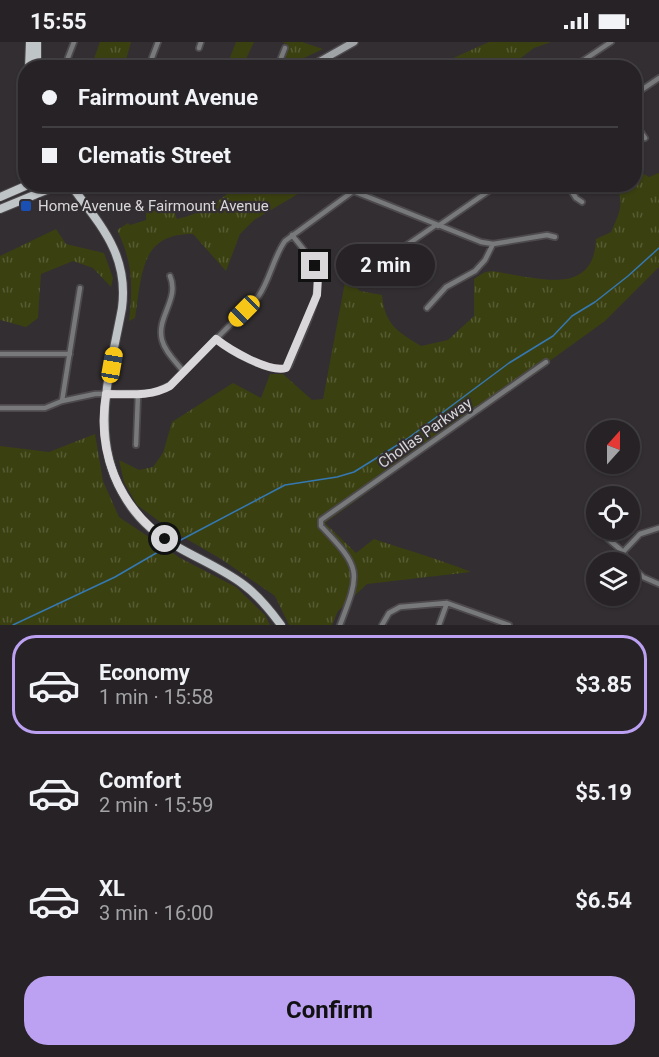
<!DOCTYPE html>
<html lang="en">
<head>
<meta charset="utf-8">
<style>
	:root { --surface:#262225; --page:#2e2a2d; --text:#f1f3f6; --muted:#a4a4a7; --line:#423f42; --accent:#bca0f2 }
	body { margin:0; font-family:Roboto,sans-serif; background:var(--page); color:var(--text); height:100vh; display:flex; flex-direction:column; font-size:22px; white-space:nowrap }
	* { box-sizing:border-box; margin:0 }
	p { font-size:20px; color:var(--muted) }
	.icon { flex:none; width:33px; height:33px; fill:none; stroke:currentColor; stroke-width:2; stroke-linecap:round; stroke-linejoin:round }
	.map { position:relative; height:583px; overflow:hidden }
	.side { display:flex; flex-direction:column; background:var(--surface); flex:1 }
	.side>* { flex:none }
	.hud { position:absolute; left:18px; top:18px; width:624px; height:132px; border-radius:24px; box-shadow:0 2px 4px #0004,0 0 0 2px var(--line); display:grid; align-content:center; height:132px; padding:0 24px; background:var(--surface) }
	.needle { width:39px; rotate:21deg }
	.buttons { position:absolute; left:586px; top:378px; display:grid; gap:12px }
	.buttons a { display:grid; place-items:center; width:54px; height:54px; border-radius:50%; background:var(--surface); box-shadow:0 2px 4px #0004,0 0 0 2px var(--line); font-size:30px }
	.end { position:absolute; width:27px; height:27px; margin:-14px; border:8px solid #d9d7d9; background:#111; box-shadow:0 0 0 3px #111 }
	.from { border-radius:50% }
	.bubble { position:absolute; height:42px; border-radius:21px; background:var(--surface); box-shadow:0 2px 4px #0004,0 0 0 2px var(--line); font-size:20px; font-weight:700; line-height:42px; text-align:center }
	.car { position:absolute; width:18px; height:36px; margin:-18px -9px; border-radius:8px; box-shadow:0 0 4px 2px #0007; background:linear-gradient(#f5c518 24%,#345 0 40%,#f5c518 0 76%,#345 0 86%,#f5c518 0) }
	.hud b { display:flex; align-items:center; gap:21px; height:57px; font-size:22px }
	.hud b+b { border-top:2px solid var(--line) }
	.hud i { width:15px; height:15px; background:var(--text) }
	ul { padding:10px 0 0; list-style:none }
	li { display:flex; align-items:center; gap:18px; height:99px; margin:0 12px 9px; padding:0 12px; border:3px solid transparent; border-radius:24px }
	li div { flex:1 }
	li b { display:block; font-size:22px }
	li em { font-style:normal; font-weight:700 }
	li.on { border-color:var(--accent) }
	li>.icon { width:54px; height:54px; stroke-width:1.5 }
	.button { display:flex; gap:12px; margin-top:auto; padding:12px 24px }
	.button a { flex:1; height:69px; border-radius:24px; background:var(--accent); color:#111; font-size:24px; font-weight:700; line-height:69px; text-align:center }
	.status { display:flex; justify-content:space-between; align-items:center; height:42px; padding:0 30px; background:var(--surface); direction:ltr }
	.status svg { height:16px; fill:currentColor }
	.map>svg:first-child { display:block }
	.grass { fill:url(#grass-tufts) }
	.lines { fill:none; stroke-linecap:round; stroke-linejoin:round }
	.stream { stroke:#3579b4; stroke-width:1.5 }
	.minor-casing { stroke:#4d494c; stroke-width:8 }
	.secondary-casing { stroke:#4d494c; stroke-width:10 }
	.primary-casing { stroke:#4d494c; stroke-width:10 }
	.minor { stroke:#77797b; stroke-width:4.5 }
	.secondary { stroke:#9fa3a6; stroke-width:7 }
	.primary { stroke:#bfc4c7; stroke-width:8 }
	.route { stroke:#d9d7d9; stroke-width:8 }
	.transit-dot { fill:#1a4fb4; stroke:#322e31; stroke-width:2 }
	.labels { text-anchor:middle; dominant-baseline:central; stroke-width:4.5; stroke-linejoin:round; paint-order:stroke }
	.poi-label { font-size:15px; fill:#d9d7d9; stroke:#322e31; text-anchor:start }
	.street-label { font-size:15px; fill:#d9d7d9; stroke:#322e31 }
</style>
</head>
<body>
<div class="status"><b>15:55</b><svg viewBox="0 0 49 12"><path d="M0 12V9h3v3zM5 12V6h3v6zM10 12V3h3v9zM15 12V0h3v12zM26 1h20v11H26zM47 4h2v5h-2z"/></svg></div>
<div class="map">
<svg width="659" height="583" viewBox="0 0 659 583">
	<defs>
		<pattern id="grass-tufts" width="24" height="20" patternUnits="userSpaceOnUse" patternTransform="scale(1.5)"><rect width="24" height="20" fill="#3b4011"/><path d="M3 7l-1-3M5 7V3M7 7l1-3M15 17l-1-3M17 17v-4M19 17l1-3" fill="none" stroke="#575b33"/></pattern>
	</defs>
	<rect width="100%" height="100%" fill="#322e31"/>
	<!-- grass -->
	<path class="grass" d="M100 0H131L124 25H91Z
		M236 0H254L245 19 240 25H173C180 22 187 18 196 17 211 16 211 23 229 18Z
		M282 0H302L323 7 285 25 287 2Z
		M489 0H551L534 6 509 25H433Z
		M635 127 649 135 659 131V225L605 279 325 481 356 511 374 497C406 508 439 517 471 530L367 542 338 569 332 583H289L275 554 221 517 171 488 137 463 124 440 119 418 139 428 153 425 163 411 172 380 233 341 261 356 270 332H283L312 358 323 357 346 235 360 249 382 253C385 283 397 289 421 304L448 298 474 274V237C477 235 482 231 486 230 492 228 502 231 509 232 546 238 594 251 596 197L611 190C619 172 625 162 616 143L634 142Z
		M237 143H313L254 178 240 192 226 229 193 192C139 191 142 235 135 276L129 279C133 243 133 221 117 188L128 181 130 183 146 178V171L172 164 177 177C201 172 221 159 237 143Z
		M56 187 66 202 104 211 113 236 111 245 93 226 73 219 41 232 38 276 26 285 0 278V214Z
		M95 392 103 439 119 475 180 516 236 545 265 573 270 583H0V404L49 410Z"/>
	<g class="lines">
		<!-- stream -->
		<path class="stream" d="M177 500 285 443 337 435 354 430 407 397 509 321 553 294 572 274 595 260 628 234 659 206
			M13 583 115 535 170 503"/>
		<!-- minor casing -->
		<g class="minor-casing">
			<path id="minor" d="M199 6 201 0
				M64 26 74 0
				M148 26 158 0
				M277 26 285 6
				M567 26 578 22 611 0
				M634 53 659 36
				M634 80 645 96
				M567 142 576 156 582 160
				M353 149 481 200 493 202 547 193 555 195
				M438 184 499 142
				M380 218 395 211 436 183
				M170 234C180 257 156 275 162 298 165 310 176 320 183 329
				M427 266 446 245 475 229 485 218 493 202
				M216 297C230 309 269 331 286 326L289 324C298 299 325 252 316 227 311 215 300 203 292 193
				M0 312H70
				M62 359 80 246
				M0 366H45L62 359 95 352 153 351 170 343 258 255C270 238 273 216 285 199L363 142
				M136 403 138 352
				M607 496 621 508 629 520
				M623 510 640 492 659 486
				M630 523 643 535 659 542
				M340 583C361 529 361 526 321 484V478L546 320
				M382 583 389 571 400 565 447 561 509 583
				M439 583 447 561"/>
		</g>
		<!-- secondary casing -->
		<g class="secondary-casing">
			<path id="secondary" d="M308 26 354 0"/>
		</g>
		<!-- primary casing -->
		<g class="primary-casing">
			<path id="primary" d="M37 0V26
				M29 26 30 0
				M70 142C100 183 129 212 122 266 111 327 89 391 122 450 134 473 153 491 176 504 198 517 223 527 244 543 259 554 270 568 281 583
				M0 155 30 142
				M0 167 61 142"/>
		</g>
		<!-- minor -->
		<use href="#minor" class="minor"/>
		<!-- secondary -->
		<use href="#secondary" class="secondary"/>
		<!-- primary -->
		<use href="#primary" class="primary"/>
	</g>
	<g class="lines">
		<!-- route -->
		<path class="route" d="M165 497C118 463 96 409 106 352 127 352 151 355 170 344L216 297C230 308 269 331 286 326L317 253 318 234 315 224"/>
	</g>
	<!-- markers -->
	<rect class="transit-dot" x="20" y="158" width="12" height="12" rx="3"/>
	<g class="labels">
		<!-- poi labels -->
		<g class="poi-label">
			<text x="38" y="164">Home Avenue &amp; Fairmount Avenue</text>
		</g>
		<!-- street labels -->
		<g class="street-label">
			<text transform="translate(425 391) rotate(-35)">Chollas Parkway</text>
		</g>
	</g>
</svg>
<div class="buttons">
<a><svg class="needle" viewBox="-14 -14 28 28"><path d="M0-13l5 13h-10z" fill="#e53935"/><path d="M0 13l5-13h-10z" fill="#a4a4a7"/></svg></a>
<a><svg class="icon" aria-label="locate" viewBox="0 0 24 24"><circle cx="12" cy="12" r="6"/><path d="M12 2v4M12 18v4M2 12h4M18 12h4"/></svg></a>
<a><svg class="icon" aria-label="layers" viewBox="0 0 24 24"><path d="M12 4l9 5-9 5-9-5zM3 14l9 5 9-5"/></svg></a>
</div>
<i class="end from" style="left:165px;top:497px"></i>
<i class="end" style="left:315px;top:224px"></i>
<div class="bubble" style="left:336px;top:202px;width:99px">2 min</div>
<i class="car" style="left:244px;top:269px;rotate:225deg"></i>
<i class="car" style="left:112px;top:323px;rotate:10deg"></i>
<div class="hud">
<b><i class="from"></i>Fairmount Avenue</b>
<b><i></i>Clematis Street</b>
</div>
</div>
<section class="side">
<ul>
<li class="on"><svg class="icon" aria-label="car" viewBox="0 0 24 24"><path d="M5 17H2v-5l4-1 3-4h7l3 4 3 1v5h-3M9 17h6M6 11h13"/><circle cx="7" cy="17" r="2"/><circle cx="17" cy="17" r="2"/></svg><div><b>Economy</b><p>1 min · 15:58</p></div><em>$3.85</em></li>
<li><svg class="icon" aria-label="car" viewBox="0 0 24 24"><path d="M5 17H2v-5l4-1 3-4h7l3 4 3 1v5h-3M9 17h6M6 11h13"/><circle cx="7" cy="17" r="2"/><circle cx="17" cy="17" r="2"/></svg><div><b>Comfort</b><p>2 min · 15:59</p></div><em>$5.19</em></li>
<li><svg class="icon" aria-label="car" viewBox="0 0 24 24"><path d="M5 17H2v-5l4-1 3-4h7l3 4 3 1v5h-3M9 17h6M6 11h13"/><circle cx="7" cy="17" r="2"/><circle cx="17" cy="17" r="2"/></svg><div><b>XL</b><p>3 min · 16:00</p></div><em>$6.54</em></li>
</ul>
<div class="button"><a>Confirm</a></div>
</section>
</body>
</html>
